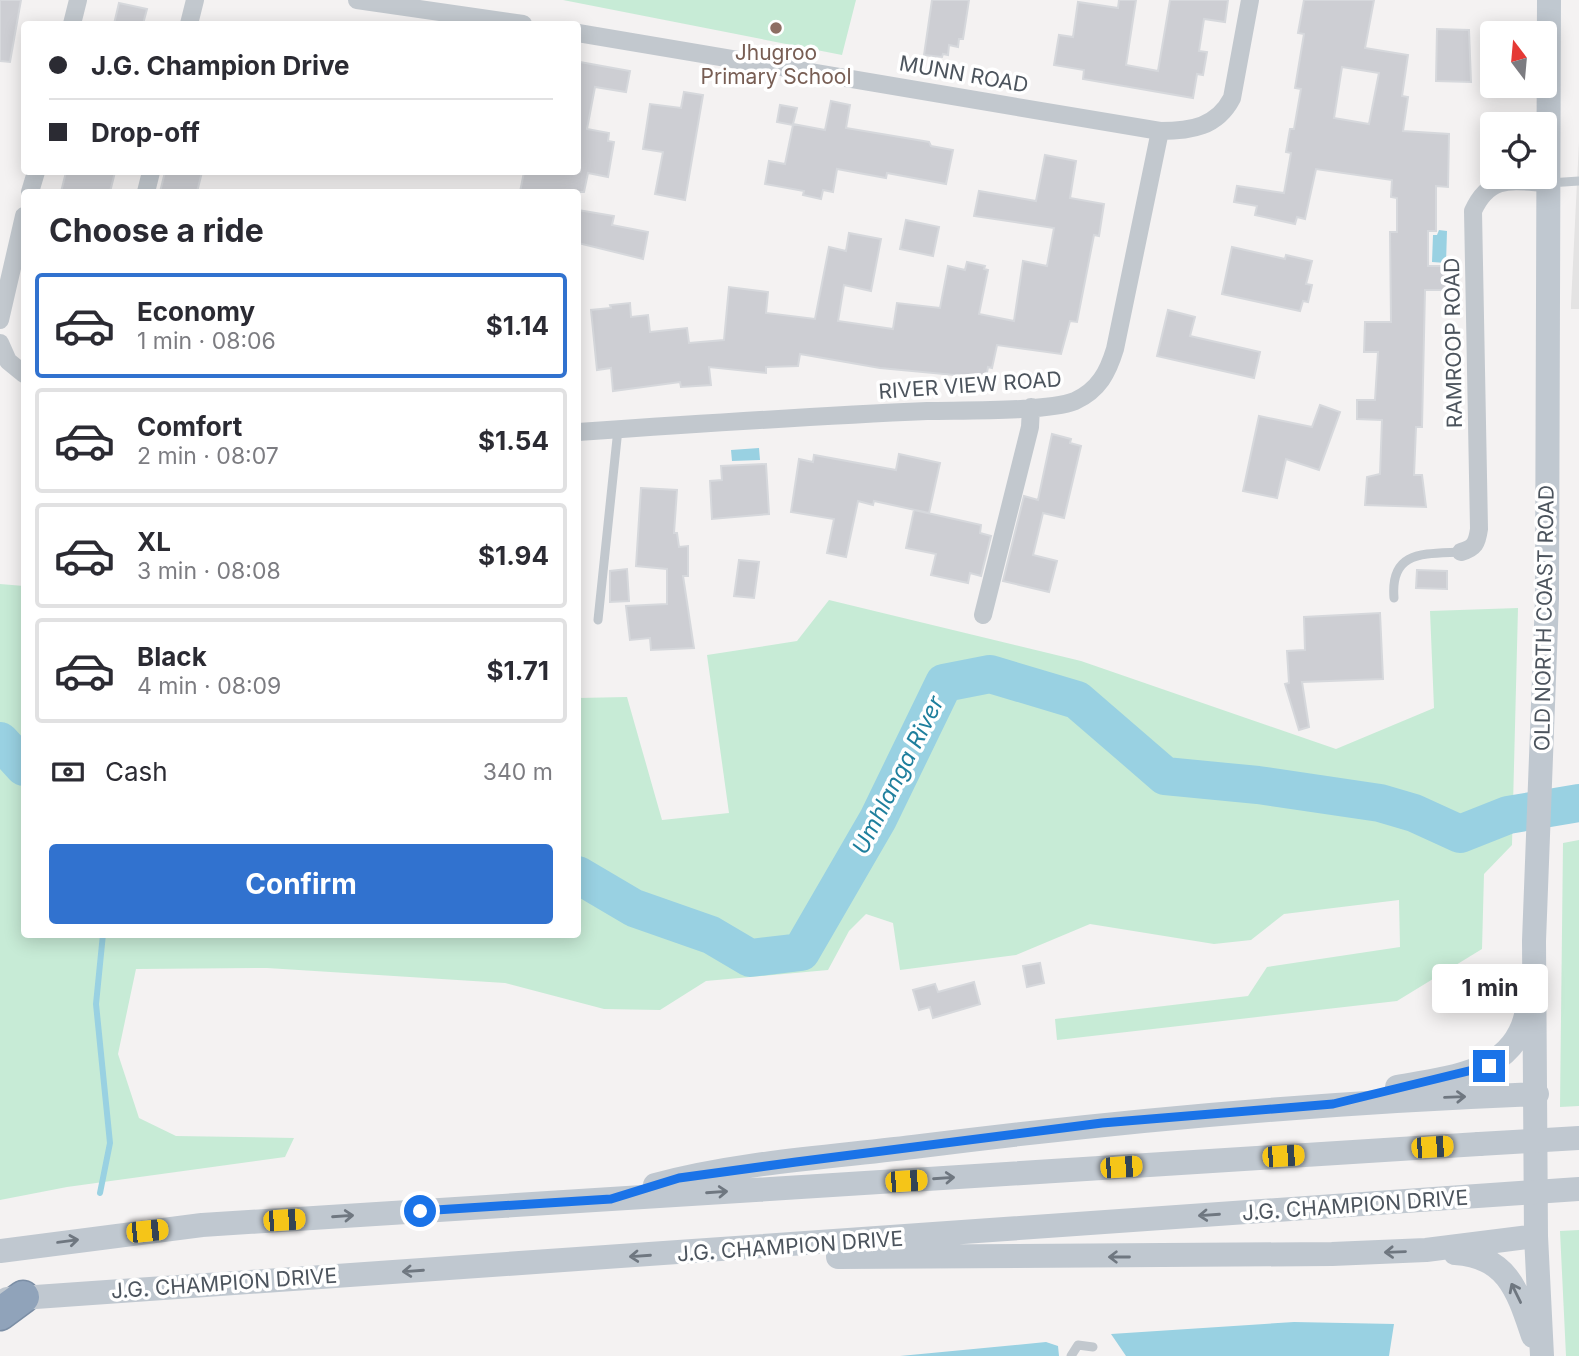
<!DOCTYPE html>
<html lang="en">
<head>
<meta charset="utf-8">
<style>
	:root { --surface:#fff; --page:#f7f7f7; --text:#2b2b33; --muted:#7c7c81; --line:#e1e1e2; --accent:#3172cf }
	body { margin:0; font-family:Inter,sans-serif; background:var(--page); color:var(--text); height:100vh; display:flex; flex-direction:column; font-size:26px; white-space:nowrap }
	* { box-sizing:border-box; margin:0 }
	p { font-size:23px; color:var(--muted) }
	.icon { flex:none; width:38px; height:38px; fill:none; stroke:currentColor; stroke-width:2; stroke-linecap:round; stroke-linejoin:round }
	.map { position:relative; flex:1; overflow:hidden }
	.side { position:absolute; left:21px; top:189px; width:560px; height:749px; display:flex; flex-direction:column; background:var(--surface); border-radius:7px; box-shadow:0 4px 18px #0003 }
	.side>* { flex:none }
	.hud { position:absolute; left:21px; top:21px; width:560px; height:154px; border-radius:7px; box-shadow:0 4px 18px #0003; display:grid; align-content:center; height:154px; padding:0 28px; background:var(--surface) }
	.needle { width:46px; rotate:344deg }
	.buttons { position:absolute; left:1480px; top:21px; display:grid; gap:14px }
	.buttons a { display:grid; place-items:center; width:77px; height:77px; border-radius:7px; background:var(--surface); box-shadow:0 4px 18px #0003; font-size:35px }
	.end { position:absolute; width:32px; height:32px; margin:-16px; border:9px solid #1a73e8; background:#fff; box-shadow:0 0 0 4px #fff }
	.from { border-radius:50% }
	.bubble { position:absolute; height:49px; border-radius:7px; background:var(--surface); box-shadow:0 4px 18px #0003; font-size:23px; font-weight:700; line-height:49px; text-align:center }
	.car { position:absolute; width:21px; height:42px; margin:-21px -10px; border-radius:9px; box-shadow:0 0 5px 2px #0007; background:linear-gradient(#f5c518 24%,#345 0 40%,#f5c518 0 76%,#345 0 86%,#f5c518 0) }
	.hud b { display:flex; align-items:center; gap:24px; height:66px; font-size:26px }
	.hud b+b { border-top:2px solid var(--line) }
	.hud i { width:18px; height:18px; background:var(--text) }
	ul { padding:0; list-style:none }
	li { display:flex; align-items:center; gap:21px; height:105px; margin:0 14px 10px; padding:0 14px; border:4px solid var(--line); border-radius:7px }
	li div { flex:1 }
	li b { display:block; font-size:26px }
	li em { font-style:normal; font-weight:700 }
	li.selected { border-color:var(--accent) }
	li>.icon { width:63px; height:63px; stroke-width:1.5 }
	h2 { padding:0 28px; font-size:32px; line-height:84px }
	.pay { display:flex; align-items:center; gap:18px; height:77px; padding:0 28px; font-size:26px }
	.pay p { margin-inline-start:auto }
	.action { display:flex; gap:14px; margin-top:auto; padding:14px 28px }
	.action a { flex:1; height:80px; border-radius:7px; background:var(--accent); color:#fff; font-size:28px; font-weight:700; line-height:80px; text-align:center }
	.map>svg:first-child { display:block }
	.education { fill:#e4e3e3 }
	.green { fill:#c7ebd6 }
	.water { fill:#99d1e2 }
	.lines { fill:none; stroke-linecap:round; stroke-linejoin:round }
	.stream { stroke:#99d1e2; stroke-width:6 }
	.river { stroke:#99d1e2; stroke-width:38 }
	.building { fill:#cdced3; stroke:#d6d8dc; stroke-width:2; fill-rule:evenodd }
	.highway-casing { stroke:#7b8ea5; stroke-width:35 }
	.lane { stroke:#c2c8ce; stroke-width:9 }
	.street { stroke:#c2c8ce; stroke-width:18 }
	.secondary { stroke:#c0c8d0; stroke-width:24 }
	.highway { stroke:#90a3ba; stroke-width:32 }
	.secondary-bridge { stroke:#c0c8d0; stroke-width:24 }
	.oneway { stroke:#6f7780 }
	.route { stroke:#1a73e8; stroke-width:9 }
	.education-dot { fill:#8d6e63; stroke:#fff; stroke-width:2.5 }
	.labels { text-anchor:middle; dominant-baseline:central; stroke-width:7; stroke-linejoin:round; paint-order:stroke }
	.education-label { font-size:21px; fill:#785e54; stroke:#fff }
	.street-label { font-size:21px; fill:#4c545d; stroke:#fff }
	.water-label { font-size:23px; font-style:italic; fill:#1f7f9d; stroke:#fff }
</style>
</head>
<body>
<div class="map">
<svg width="1579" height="1356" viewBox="0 0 1579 1356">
	<rect width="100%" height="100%" fill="#f4f2f2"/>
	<!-- education -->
	<path class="education" d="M1579 142V309H1571V304Z"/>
	<!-- green -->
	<path class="green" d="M563 0H856L842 55Z
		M0 584 24 586V934H578V698L627 697 662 820 729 813 707 655 797 641 829 600 1081 661 1336 749 1434 708 1430 611 1518 608 1512 845 1484 874 1482 949 1397 1001 1057 1040 1055 1019 1248 996 1267 967 1400 947 1399 900 1284 914 1251 940 1214 944 1090 924 1016 955 900 970 893 923 866 914 849 931 828 970 706 981 660 1010 604 1009 505 983 267 968 136 969 118 1054 139 1118 176 1136 294 1138 285 1157 67 1187 0 1200Z
		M1579 840V1106L1560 1107 1563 843Z
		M1579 1230V1356H1566L1560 1231Z"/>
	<!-- water -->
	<path class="water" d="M1439 230 1447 231 1446 263 1432 262 1433 235H1437Z
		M759 448 760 460 732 461 731 450Z
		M1294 1322 1394 1324 1389 1356H1126L1111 1334Z
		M1046 1342 1058 1346 1059 1356H900Z"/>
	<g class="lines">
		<!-- stream -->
		<path class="stream" d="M100 1193 110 1143 96 1004 103 934"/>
		<!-- river -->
		<path class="river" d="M0 741 24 767
			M578 875 634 908 711 935 750 958 801 952 878 819 944 683 990 674 1077 700 1165 776 1258 785 1380 803 1414 813 1460 834 1508 815 1579 803"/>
	</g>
	<!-- building -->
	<path class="building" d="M0 0H21L10 62 0 61Z
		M932 0H969L963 39H959L958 47 949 45 948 55 943 54 942 57 924 55Z
		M1119 0H1136L1126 65 1158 71 1170 0H1228L1225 22 1204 19 1199 51 1207 52 1203 75 1197 74 1193 98 1083 79 1084 70 1054 65 1059 35 1073 37 1078 2 1118 8Z
		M1304 0H1374L1365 48 1408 55 1402 96 1408 97 1403 131 1449 134 1448 187 1436 186V231H1428V266H1450V290H1425L1422 427H1416L1414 475H1422L1426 507 1365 505 1367 477 1380 474 1382 420 1357 419V400H1375L1378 352H1364L1365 322H1391L1390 232H1397V198L1391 197 1392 180 1316 169 1305 219 1297 217 1295 224 1255 215 1257 206 1234 202 1237 186 1284 193 1291 153 1286 152 1290 129H1294L1301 89 1295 88 1304 34 1298 33ZM1342 67 1379 73 1369 124 1334 118Z
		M119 3 147 9 143 24H114Z
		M1437 29 1469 30 1471 82 1436 81Z
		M580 62 630 71 626 92 595 87 587 129 609 133 608 141 614 142 608 177 588 173 584 192H520L524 172H581L578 171Z
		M684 92 703 95 685 200 655 194 663 152 643 149 650 104 681 108Z
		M831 101 850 105 846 128 929 142 931 146 953 150 946 184 887 173 886 178 837 169 833 192 823 190 821 199 803 195 804 191 765 184 769 161 785 164 793 125 777 122 780 105 797 108 793 124 825 130Z
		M1045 155 1076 161 1070 198 1104 204 1099 236 1094 235 1077 322 1070 321 1061 354 997 345 992 368 988 367 986 378 880 368 800 354 798 366 766 367V373L709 367 711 385 681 387 680 382 613 391 611 368 597 370 591 310 611 308 610 305 630 303 631 317 648 315 650 332 687 328 689 343 724 340 729 287 768 292 766 313 815 319 829 247 846 251 849 233 881 239 871 291 844 285 838 321 893 329 897 303 940 308 948 266 965 270 967 262 985 266 984 269 988 270 979 314 1014 321 1023 261 1047 266 1054 228 974 216 979 191 1036 201Z
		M66 172H115L110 192H61Z
		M165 172H202L197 192H160Z
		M578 210 614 216 612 225 648 232 643 259 578 243Z
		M906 220 939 227 933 256 900 249Z
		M1232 247 1285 259 1286 255 1312 261 1306 284 1312 285 1308 302 1303 301 1300 311 1222 294Z
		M1168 310 1195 317 1190 336 1260 352 1254 378 1157 356Z
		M1320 405 1340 412 1319 470 1286 459 1277 498 1243 491 1259 416 1312 427Z
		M1052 434 1071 439 1070 443 1081 446 1064 518 1043 513 1033 555 1057 561 1049 592 1003 581 1024 496 1038 500Z
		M899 454 940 463 929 513 874 501 873 505 858 501 846 557 827 553 834 519 791 512 799 459 813 462 814 455 896 470Z
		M766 464 769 514 712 519 710 481 722 480 721 466Z
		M641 488 677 490 674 533H677L679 547 688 546V576H683L694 648 651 650 650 638 630 640 626 606 667 604V569L636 566Z
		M914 510 981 525 980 533 991 536 981 576 970 573 968 583 931 575 936 554 906 548Z
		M739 560 759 562 754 598 734 596Z
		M627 569 629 601 610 602V571Z
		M1417 570 1447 571V589L1416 588Z
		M1380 613 1383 679 1302 682 1309 727 1299 730 1285 684 1289 683 1287 651 1305 650 1304 617Z
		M1040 963 1044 983 1027 987 1023 966Z
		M974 982 980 1004 933 1018 930 1007 919 1010 913 990 935 984 938 992Z"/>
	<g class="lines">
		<!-- highway casing -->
		<g class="highway-casing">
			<path id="highway" d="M0 1314 23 1297"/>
		</g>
		<!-- lane -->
		<path class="lane" d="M1549 183 1579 181
			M1394 598C1390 550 1424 554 1461 552
			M598 620 618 429
			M1071 1356 1078 1345 1093 1347"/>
		<!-- street -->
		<path class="street" d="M357 0 523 24
			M72 24 78 0
			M189 24 195 0
			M578 33 1160 131C1191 131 1217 127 1232 98L1250 0
			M30 192 36 172
			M146 192 151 172
			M0 320 24 216
			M0 343 8 361 24 374
			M578 432C694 424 810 416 927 411 961 410 1047 412 1075 401 1099 390 1108 372 1115 349L1160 131
			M1461 552C1475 548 1477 543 1479 529L1473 211C1490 174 1513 181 1547 183
			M983 615 1030 427 1031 407"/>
		<!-- secondary -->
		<path class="secondary" d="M1397 1087C1453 1076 1520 1074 1528 1004
			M655 1185C740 1162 833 1157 921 1146 1126 1120 1330 1102 1537 1094
			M0 1251 202 1225 1479 1144
			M1455 1253C1508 1256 1518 1292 1533 1336
			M838 1257 1332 1254 1426 1250 1536 1236
			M7 1299 1448 1198
			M1542 1356 1536 1236 1534 941 1547 599 1549 0"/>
		<!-- highway -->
		<use href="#highway" class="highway"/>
		<!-- secondary-bridge -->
		<path class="secondary-bridge" d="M1479 1144 1579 1138
			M1448 1198 1579 1189"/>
	</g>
	<!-- one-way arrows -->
	<defs><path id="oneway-shaft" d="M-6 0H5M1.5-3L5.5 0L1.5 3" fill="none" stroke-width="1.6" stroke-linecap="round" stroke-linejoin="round" transform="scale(1.75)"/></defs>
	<g class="oneway">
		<use href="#oneway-shaft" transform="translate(1455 1097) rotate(-2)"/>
		<use href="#oneway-shaft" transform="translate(944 1178) rotate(-4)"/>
		<use href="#oneway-shaft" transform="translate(717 1192) rotate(-4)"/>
		<use href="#oneway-shaft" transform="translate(1209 1215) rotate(176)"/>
		<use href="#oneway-shaft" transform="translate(343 1216) rotate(-4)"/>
		<use href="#oneway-shaft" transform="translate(68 1241) rotate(-8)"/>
		<use href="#oneway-shaft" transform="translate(1395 1252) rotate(178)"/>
		<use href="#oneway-shaft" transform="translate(640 1256) rotate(176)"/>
		<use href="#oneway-shaft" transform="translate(1119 1257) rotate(180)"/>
		<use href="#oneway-shaft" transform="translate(413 1271) rotate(176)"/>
		<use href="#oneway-shaft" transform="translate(1516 1293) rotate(-116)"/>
	</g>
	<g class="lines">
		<!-- route -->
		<path class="route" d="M420 1211 611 1199 679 1178 796 1162 1102 1123 1333 1104 1489 1066"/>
	</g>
	<!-- markers -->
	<circle class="education-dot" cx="776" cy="28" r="7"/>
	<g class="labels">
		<!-- education labels -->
		<g class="education-label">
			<text x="776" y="52">Jhugroo<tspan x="776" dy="24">Primary School</tspan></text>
		</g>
		<!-- street labels -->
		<g class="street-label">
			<text transform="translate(964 74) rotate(10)">MUNN ROAD</text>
			<text transform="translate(1453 343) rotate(-91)">RAMROOP ROAD</text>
			<text transform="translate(970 385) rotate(-4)">RIVER VIEW ROAD</text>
			<text transform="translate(1544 618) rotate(-89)">OLD NORTH COAST ROAD</text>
			<text transform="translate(1355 1205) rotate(-4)">J.G. CHAMPION DRIVE</text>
			<text transform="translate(790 1246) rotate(-4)">J.G. CHAMPION DRIVE</text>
			<text transform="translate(224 1283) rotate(-4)">J.G. CHAMPION DRIVE</text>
		</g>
		<!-- water labels -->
		<g class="water-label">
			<text transform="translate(898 775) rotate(-63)">Umhlanga River</text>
		</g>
	</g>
</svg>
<div class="buttons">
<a><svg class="needle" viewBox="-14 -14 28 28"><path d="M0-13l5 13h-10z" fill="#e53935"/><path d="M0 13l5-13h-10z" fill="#7c7c81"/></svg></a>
<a><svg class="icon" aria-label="locate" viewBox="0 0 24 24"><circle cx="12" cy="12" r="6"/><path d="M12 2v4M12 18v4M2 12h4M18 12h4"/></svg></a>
</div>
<i class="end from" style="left:420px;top:1211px"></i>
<i class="end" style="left:1489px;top:1066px"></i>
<div class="bubble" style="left:1432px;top:964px;width:116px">1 min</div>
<i class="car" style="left:1432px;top:1147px;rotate:86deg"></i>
<i class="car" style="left:1283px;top:1156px;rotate:86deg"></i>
<i class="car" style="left:1121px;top:1167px;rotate:86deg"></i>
<i class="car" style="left:906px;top:1181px;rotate:86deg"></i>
<i class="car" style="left:284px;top:1220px;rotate:86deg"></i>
<i class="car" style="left:147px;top:1231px;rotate:84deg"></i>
<div class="hud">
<b><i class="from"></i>J.G. Champion Drive</b>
<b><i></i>Drop-off</b>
</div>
<section class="side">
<h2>Choose a ride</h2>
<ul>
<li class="selected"><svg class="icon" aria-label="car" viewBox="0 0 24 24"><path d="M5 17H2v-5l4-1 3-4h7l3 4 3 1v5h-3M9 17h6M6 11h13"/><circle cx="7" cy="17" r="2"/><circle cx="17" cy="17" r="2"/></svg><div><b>Economy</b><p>1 min · 08:06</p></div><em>$1.14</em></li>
<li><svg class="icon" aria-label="car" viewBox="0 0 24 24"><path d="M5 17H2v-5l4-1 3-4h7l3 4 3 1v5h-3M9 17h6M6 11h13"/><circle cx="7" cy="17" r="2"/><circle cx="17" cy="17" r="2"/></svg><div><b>Comfort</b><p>2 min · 08:07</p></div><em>$1.54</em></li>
<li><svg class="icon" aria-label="car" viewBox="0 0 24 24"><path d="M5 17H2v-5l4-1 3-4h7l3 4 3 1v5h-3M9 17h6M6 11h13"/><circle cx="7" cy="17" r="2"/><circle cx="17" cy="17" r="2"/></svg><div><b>XL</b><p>3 min · 08:08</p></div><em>$1.94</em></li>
<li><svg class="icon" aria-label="car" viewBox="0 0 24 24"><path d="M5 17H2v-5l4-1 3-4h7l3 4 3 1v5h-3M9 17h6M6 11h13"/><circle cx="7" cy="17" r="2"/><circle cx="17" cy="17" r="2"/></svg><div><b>Black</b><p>4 min · 08:09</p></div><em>$1.71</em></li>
</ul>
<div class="pay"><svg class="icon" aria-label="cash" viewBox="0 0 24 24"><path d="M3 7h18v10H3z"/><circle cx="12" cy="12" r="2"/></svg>Cash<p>340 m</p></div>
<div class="action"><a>Confirm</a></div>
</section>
</div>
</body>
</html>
